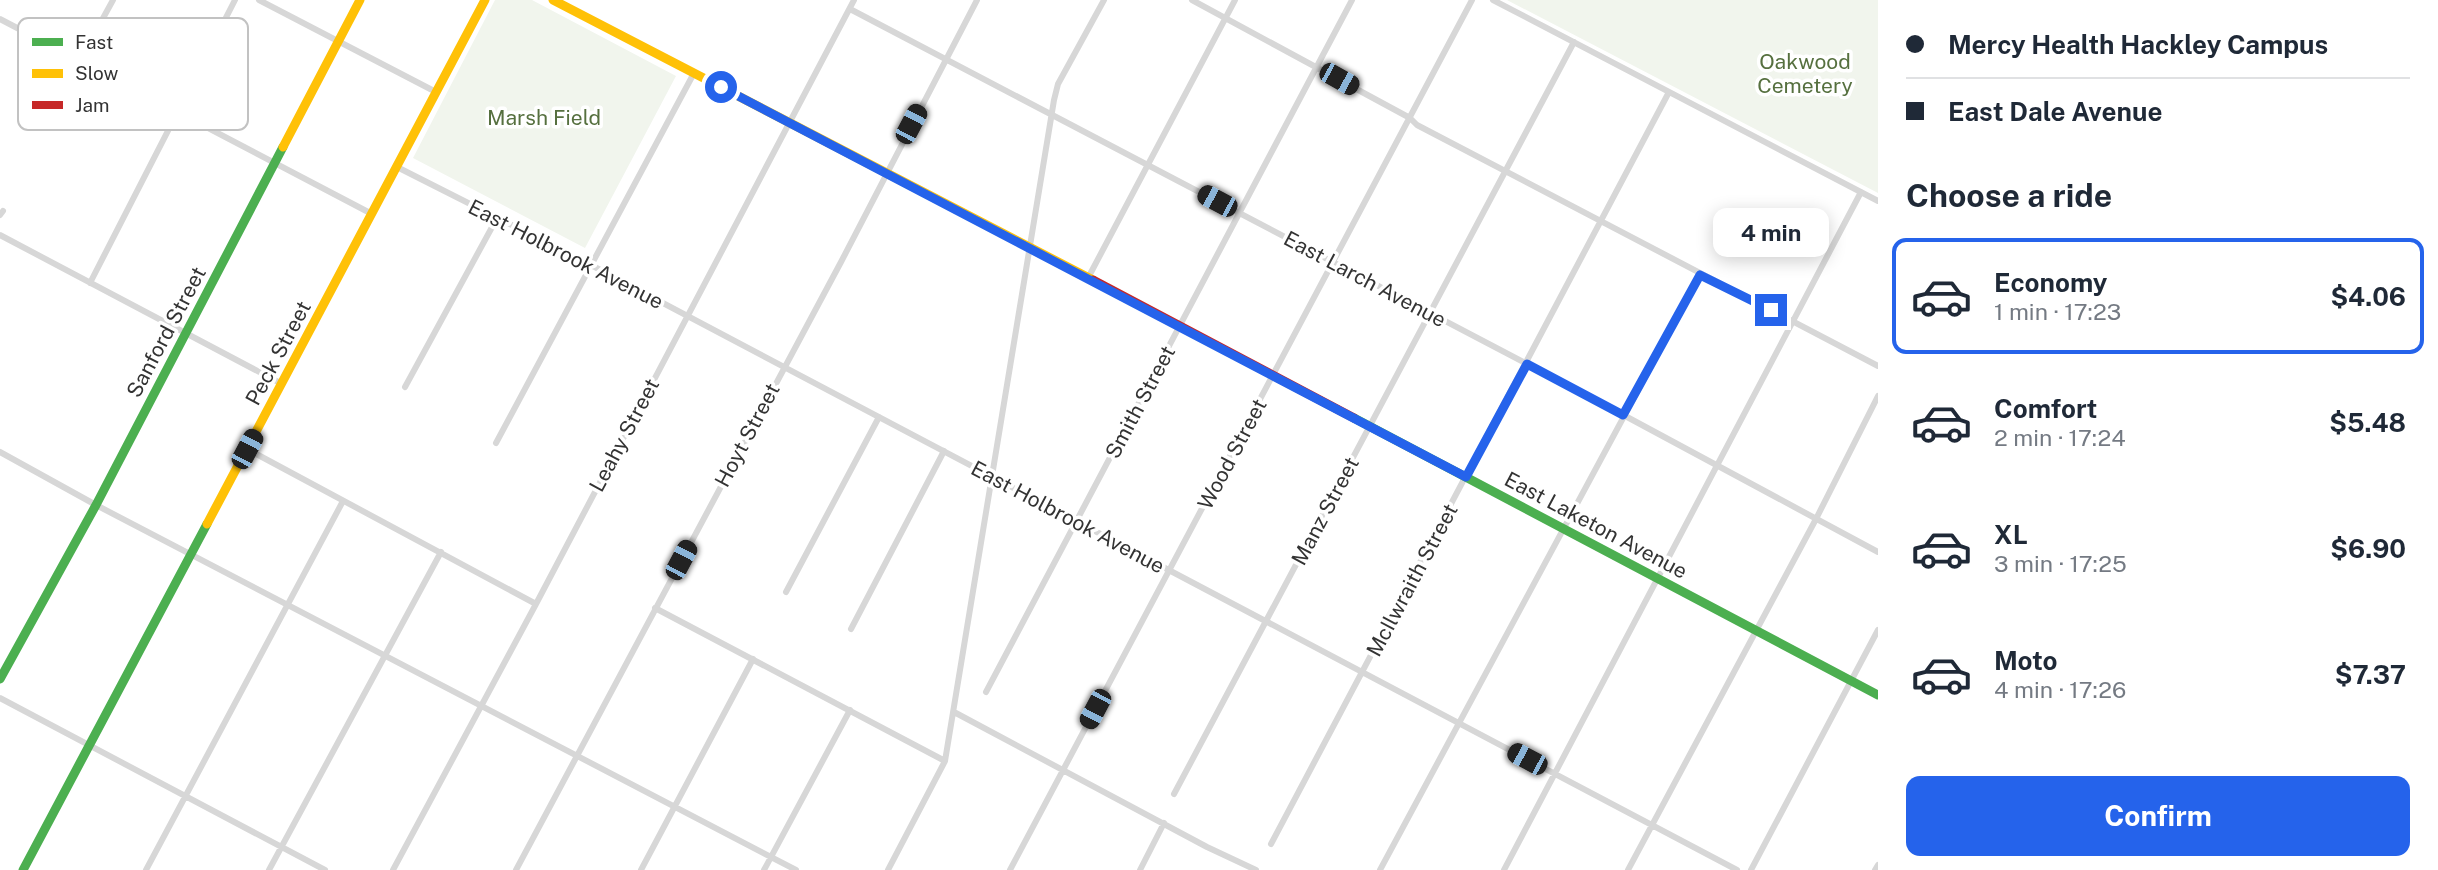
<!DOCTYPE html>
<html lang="en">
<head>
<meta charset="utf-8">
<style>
	:root { --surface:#fff; --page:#f2f2f3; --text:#1f2937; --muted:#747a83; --line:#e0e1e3; --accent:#2563eb }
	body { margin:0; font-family:"Public Sans",sans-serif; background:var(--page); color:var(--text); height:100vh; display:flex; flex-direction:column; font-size:26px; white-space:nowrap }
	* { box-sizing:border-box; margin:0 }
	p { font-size:23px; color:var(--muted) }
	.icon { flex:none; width:38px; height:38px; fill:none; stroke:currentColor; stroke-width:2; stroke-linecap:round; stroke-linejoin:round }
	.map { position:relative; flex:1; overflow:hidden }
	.sheet { display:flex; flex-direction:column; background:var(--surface); width:560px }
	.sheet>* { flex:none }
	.guide { display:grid; align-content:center; height:154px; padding:0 28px; background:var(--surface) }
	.end { position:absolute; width:32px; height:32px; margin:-16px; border:9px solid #2563eb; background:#fff; box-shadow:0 0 0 4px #fff }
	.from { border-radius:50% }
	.bubble { position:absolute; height:49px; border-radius:14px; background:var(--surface); box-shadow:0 4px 18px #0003; font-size:23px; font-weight:700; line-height:49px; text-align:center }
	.car { position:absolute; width:21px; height:42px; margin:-21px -10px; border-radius:9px; box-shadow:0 0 5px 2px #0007; background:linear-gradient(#222 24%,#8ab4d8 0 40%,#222 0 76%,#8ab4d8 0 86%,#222 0) }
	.guide b { display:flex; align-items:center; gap:24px; height:66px; font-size:26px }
	.guide b+b { border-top:2px solid var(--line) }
	.guide i { width:18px; height:18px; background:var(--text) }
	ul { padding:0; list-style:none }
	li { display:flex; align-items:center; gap:21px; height:116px; margin:0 14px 10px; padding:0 14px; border:4px solid transparent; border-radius:14px }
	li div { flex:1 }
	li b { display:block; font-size:26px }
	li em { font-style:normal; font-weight:700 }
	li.current { border-color:var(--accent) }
	li>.icon { width:63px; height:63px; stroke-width:1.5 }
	h2 { padding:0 28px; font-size:32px; line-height:84px }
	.primary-button { display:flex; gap:14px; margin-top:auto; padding:14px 28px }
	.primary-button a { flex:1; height:80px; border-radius:14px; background:var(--accent); color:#fff; font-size:28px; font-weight:700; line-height:80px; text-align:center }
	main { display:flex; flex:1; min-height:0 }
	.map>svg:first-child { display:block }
	.green { fill:#f1f5ed }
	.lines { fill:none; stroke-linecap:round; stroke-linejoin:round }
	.street { stroke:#d7d7d7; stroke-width:6 }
	.fast { stroke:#4caf50; stroke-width:9 }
	.slow { stroke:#ffc107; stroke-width:9 }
	.jam { stroke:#c62828; stroke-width:9 }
	.route { stroke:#2563eb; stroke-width:9 }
	.labels { text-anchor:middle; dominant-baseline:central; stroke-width:7; stroke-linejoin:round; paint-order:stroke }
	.park-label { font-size:21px; fill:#56703f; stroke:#fff }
	.street-label { font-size:21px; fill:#333; stroke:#fff }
	.key { fill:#fff; stroke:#c2c2c2; stroke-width:2 }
	.key-label { font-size:19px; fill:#333 }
</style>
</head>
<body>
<main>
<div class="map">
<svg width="1878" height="870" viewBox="0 0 1878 870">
	<rect width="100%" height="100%" fill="#fff"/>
	<!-- green -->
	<path class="green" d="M495 0H532L676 76 585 248 413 158Z
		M1507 0H1878V193Z"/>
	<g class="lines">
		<!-- street -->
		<path class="street" d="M259 0 436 92
			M1192 0 1410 118 1417 125 1878 366
			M1493 0 1878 201
			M850 9 1575 389 1878 552
			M0 19 372 214
			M80 60 113 0
			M397 167 591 265 1737 870
			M0 215 3 211
			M0 235 282 384
			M1088 278 1235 0
			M90 283 235 0
			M405 387 497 218
			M496 443 694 73
			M247 449 536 604
			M0 452 96 505 796 870
			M786 592 879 417
			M655 608 945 761
			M851 629 944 451
			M986 692 1352 0
			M0 698 325 870
			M954 712 1207 847 1256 870
			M1174 794 1574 42
			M1271 844 1669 92
			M146 870 343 501
			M269 870 441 552
			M393 870 536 604 854 0
			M516 870 841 262 977 0
			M641 870 753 659
			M764 870 850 710
			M888 870 945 761 1054 100 1058 84 1104 0
			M1010 870 1472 0
			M1140 870 1164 823
			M1380 870 1700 275
			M1504 870 1861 192
			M1628 870 1816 519 1878 396
			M1751 870 1878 630
			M1875 870 1878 865"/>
		<!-- fast -->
		<path class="fast" d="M1354 418 1878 695
			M0 679 96 505 283 147
			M23 870 207 524"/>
		<!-- slow -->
		<path class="slow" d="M553 0 1093 280
			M283 147 360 0
			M207 524 485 0"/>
		<!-- jam -->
		<path class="jam" d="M1093 280 1354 418"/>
	</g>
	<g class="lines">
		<!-- route -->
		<path class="route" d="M721 87 1466 477 1527 364 1623 415 1700 275 1771 310"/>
	</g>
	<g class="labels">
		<!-- park labels -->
		<g class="park-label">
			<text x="1805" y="61">Oakwood<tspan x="1805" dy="24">Cemetery</tspan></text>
			<text x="544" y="117">Marsh Field</text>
		</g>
		<!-- street labels -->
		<g class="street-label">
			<text transform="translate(566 254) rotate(27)">East Holbrook Avenue</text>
			<text transform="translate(1365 279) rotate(28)">East Larch Avenue</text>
			<text transform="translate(166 332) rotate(-62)">Sanford Street</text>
			<text transform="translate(278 353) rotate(-62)">Peck Street</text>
			<text transform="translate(1140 402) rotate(-62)">Smith Street</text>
			<text transform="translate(624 435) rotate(-62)">Leahy Street</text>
			<text transform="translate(747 435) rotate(-62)">Hoyt Street</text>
			<text transform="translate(1232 454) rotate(-62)">Wood Street</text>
			<text transform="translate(1325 511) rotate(-62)">Manz Street</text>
			<text transform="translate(1068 517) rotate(28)">East Holbrook Avenue</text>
			<text transform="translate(1596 525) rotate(28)">East Laketon Avenue</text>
			<text transform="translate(1412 580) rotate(-62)">McIlwraith Street</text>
		</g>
	</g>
	<!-- legend -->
	<rect x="18" y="18" width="230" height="112" rx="10" class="key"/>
	<rect x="32" y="38" width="31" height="8" fill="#4caf50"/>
	<rect x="32" y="69" width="31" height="9" fill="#ffc107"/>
	<rect x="32" y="101" width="31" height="8" fill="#c62828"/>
	<g class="key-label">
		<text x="75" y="49">Fast</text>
		<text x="75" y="80">Slow</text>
		<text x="75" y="112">Jam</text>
	</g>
</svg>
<i class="end from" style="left:721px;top:87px"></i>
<i class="end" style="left:1771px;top:310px"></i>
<div class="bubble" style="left:1713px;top:208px;width:116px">4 min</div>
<i class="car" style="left:1339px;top:79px;rotate:119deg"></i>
<i class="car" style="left:911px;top:124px;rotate:28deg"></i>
<i class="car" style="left:1217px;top:201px;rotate:298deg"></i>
<i class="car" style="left:247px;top:449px;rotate:28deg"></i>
<i class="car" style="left:681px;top:560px;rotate:28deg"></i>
<i class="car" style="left:1095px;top:709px;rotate:208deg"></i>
<i class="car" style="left:1527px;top:759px;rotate:298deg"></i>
</div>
<section class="sheet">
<div class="guide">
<b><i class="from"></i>Mercy Health Hackley Campus</b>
<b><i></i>East Dale Avenue</b>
</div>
<h2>Choose a ride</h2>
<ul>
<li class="current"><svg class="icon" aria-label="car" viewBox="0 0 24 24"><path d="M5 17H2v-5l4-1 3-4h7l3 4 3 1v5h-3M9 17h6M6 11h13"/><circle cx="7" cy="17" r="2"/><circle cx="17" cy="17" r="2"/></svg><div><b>Economy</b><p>1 min · 17:23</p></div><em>$4.06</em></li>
<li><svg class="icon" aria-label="car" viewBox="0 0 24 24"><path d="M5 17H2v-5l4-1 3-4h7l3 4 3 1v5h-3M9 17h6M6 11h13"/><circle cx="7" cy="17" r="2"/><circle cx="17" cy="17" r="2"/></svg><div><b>Comfort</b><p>2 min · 17:24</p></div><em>$5.48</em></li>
<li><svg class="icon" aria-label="car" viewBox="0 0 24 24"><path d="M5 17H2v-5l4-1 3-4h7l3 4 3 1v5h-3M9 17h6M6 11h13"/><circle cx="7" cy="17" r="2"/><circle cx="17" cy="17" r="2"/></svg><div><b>XL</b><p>3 min · 17:25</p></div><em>$6.90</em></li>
<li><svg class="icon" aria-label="car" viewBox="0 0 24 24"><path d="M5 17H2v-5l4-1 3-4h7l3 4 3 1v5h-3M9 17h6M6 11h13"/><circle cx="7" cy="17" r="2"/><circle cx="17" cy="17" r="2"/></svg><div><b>Moto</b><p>4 min · 17:26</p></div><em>$7.37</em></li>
</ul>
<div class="primary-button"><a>Confirm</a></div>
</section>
</main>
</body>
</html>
